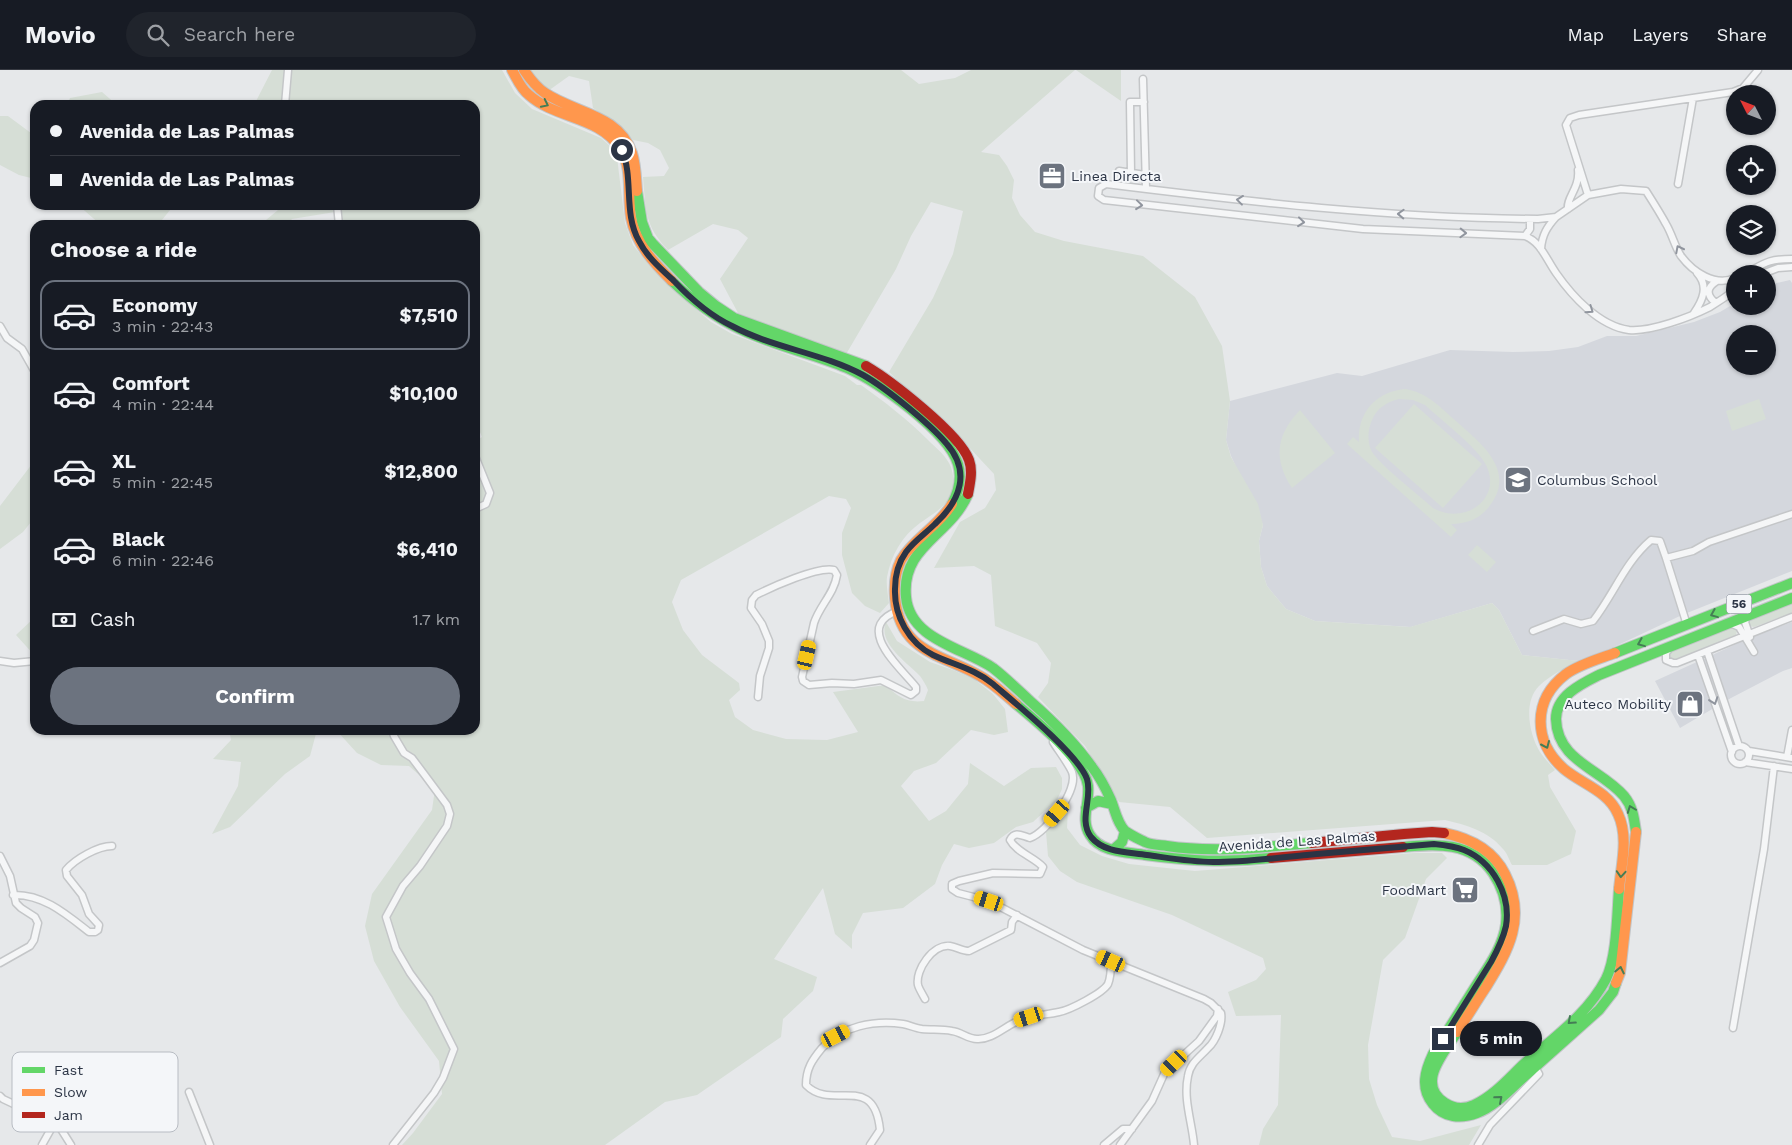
<!DOCTYPE html>
<html lang="en">
<head>
<meta charset="utf-8">
<style>
	:root { --surface:#171b24; --page:#20242c; --text:#f1f3f6; --muted:#9ea1a6; --line:#363941; --accent:#6c737f }
	body { margin:0; font-family:"Work Sans",sans-serif; background:var(--page); color:var(--text); height:100vh; display:flex; flex-direction:column; font-size:19px; white-space:nowrap }
	* { box-sizing:border-box; margin:0 }
	p { font-size:16px; color:var(--muted) }
	.icon { flex:none; width:28px; height:28px; fill:none; stroke:currentColor; stroke-width:2; stroke-linecap:round; stroke-linejoin:round }
	.map { position:relative; flex:1; overflow:hidden }
	.side { position:absolute; left:30px; top:150px; width:450px; height:515px; display:flex; flex-direction:column; background:var(--surface); border-radius:15px; box-shadow:0 1px 4px #0004 }
	.side>* { flex:none }
	.hud { position:absolute; left:30px; top:30px; width:450px; height:110px; border-radius:15px; box-shadow:0 1px 4px #0004; display:grid; align-content:center; height:110px; padding:0 20px; background:var(--surface) }
	.needle { width:32px; rotate:312deg }
	.tools { position:absolute; left:1726px; top:15px; display:grid; gap:10px }
	.tools a { display:grid; place-items:center; width:50px; height:50px; border-radius:50%; background:var(--surface); box-shadow:0 1px 4px #0004; font-size:25px }
	.end { position:absolute; width:22px; height:22px; margin:-11px; border:6px solid #2b3445; background:#fff; box-shadow:0 0 0 2px #fff }
	.from { border-radius:50% }
	.bubble { position:absolute; height:35px; border-radius:18px; background:var(--surface); box-shadow:0 1px 4px #0004; font-size:16px; font-weight:700; line-height:35px; text-align:center }
	.car { position:absolute; width:15px; height:30px; margin:-15px -8px; border-radius:6px; box-shadow:0 0 4px 1px #0007; background:linear-gradient(#f5c518 24%,#345 0 40%,#f5c518 0 76%,#345 0 86%,#f5c518 0) }
	.hud b { display:flex; align-items:center; gap:18px; height:48px; font-size:19px }
	.hud b+b { border-top:1px solid var(--line) }
	.hud i { width:12px; height:12px; background:var(--text) }
	ul { padding:0; list-style:none }
	li { display:flex; align-items:center; gap:15px; height:70px; margin:0 10px 8px; padding:0 10px; border:2px solid transparent; border-radius:15px }
	li div { flex:1 }
	li b { display:block; font-size:19px }
	li em { font-style:normal; font-weight:700 }
	li.current { border-color:var(--accent) }
	li>.icon { width:45px; height:45px; stroke-width:1.5 }
	h2 { padding:0 20px; font-size:22px; line-height:60px }
	.pay { display:flex; align-items:center; gap:12px; height:55px; padding:0 20px; font-size:19px }
	.pay p { margin-inline-start:auto }
	.cta { display:flex; gap:10px; margin-top:auto; padding:10px 20px }
	.cta a { flex:1; height:58px; border-radius:30px; background:var(--accent); color:#fff; font-size:20px; font-weight:700; line-height:58px; text-align:center }
	header { display:flex; align-items:center; gap:30px; box-sizing:border-box; height:70px; padding:0 25px; background:var(--surface); border-bottom:1px solid var(--line) }
	header strong { font-size:24px }
	nav { display:flex; gap:28px; margin-inline-start:auto; font-size:18px }
	.search { width:350px; height:45px; background:var(--page); display:flex; align-items:center; gap:12px; box-sizing:border-box; padding:0 18px; border-radius:28px; color:var(--muted); font-size:19px }
	.map>svg:first-child { display:block }
	.built { fill:#d4d7dd; fill-rule:evenodd }
	.green { fill:#d6ded6; fill-rule:evenodd }
	.lines { fill:none; stroke-linecap:round; stroke-linejoin:round }
	.street-casing { stroke:#c4c6c8; stroke-width:9 }
	.fast-casing { stroke:#c2c5c8; stroke-width:12 }
	.slow-casing { stroke:#c2c5c8; stroke-width:12 }
	.jam-casing { stroke:#c2c5c8; stroke-width:12 }
	.street { stroke:#f5f6f7; stroke-width:6 }
	.fast { stroke:#63d668; stroke-width:10 }
	.slow { stroke:#ff974d; stroke-width:10 }
	.jam { stroke:#b3261e; stroke-width:10 }
	.oneway { stroke:#447d55 }
	.oneway2 { stroke:#90959e }
	.route { stroke:#2b3445; stroke-width:6 }
	.labels { text-anchor:middle; dominant-baseline:central; stroke-width:4; stroke-linejoin:round; paint-order:stroke }
	.shield { fill:#f4f6f9; stroke:#676e7b; stroke-width:1 }
	.shield-label { font-size:12px; font-weight:bold; fill:#2b3445 }
	.poi-label { font-size:14px; fill:#2b3445; stroke:#f4f6f9; text-anchor:start }
	.street-label { font-size:14px; fill:#2b3445; stroke:#f4f6f9 }
	.key { fill:#f4f6f9; stroke:#b8bcc3; stroke-width:1 }
	.key-label { font-size:14px; fill:#2b3445 }
</style>
</head>
<body>
<header>
<strong>Movio</strong>
<div class="search"><svg class="icon" aria-label="search" viewBox="0 0 24 24"><circle cx="10" cy="10" r="6"/><path d="M15 15l6 6"/></svg>Search here</div>
<nav><a>Map</a><a>Layers</a><a>Share</a></nav>
</header>
<div class="map">
<svg width="1792" height="1075" viewBox="0 0 1792 1075">
	<rect width="100%" height="100%" fill="#e6e8ea"/>
	<!-- built -->
	<path class="built" d="M1790 210 1792 213V501L1682 545 1599 584 1579 591 1522 585 1499 540 1492 533 1411 557 1315 551 1286 539 1267 516 1261 497 1259 471 1263 455 1231 386 1226 370 1230 331 1337 303 1362 306 1450 280 1513 282 1549 281 1578 277 1607 266H1636L1694 252 1720 242 1735 233V236H1768V215ZM1735 264H1768V296H1735Z
		M1792 552V598L1783 601 1731 628 1680 658 1655 611 1754 566Z"/>
	<!-- green -->
	<path class="green" d="M272 0H502L515 23 532 39 601 68 611 77 617 87 625 153 633 175 649 195 690 234 711 252 732 264 845 306 857 315H861C885 332 908 350 928 370 935 377 944 384 949 393 954 402 956 420 949 429 941 440 931 445 920 453 902 466 891 485 887 507 886 515 888 525 889 533L880 543 865 536 852 523 842 485V463L851 438 846 429 829 426 681 510 672 532 683 560 702 585 739 613 740 620 729 630 735 647 753 660 786 669 827 670 858 662 833 622 886 615C898 627 906 633 924 631L928 620C926 615 923 610 920 606 908 593 877 573 886 552L897 571 930 592 953 600 974 609 993 624 1005 639 1008 662 994 665 971 660 936 693 914 701 901 716 929 751 946 741 968 714 970 693 1004 716 1031 698 1056 697 1062 708V719L1057 730 1033 752 1016 757 994 773 969 778 954 774 942 795 935 814 903 838 863 843 852 865V879L835 864 823 818 774 889 817 907 813 921 783 949 781 967 697 1025 665 1032 605 1075H402L413 1063 442 1024 439 991 400 937 374 891 365 856 372 824 432 740 435 719 409 696 381 695 357 683 336 660H475V371L482 367 475 350V155H341L335 142 292 149 287 155H260L284 135H475V35H254Z
		M529 0H901L919 14 955 8 971 0H1075L981 82 999 85 1007 96 1014 110 1012 128 1020 145 1035 162 1064 171 1143 186 1195 227 1222 276 1230 331 1226 370 1231 387 1258 434 1263 455 1259 471 1261 497 1267 516 1286 539 1315 551 1410 557 1492 533 1499 540 1522 585 1579 591C1566 598 1550 605 1539 616 1523 632 1529 664 1540 682 1544 688 1550 694 1555 700L1548 705 1550 717 1576 761 1571 784 1547 795H1512C1509 790 1507 782 1502 778 1488 761 1466 755 1445 750L1207 768 1170 737 1119 732 1085 676 1038 627 1048 613 1051 593 1037 573 995 556 991 505 974 496 934 498 960 452 985 438 996 420 994 404 966 374 889 302 933 228 953 184 963 141 931 132 911 166 896 199 845 286 738 243 720 209 748 168 738 160 713 154 668 180C644 155 646 140 643 107L664 106 669 98 660 80 648 73 633 70 621 57 593 38 589 11 569 6 548 21 534 8Z
		M1076 0H1121V31Z
		M102 22 117 35H67L70 28Z
		M0 46H8L35 66V109L19 105 0 95Z
		M78 135H174L158 155H101Z
		M1406 319C1428 323 1441 338 1457 352 1482 374 1518 402 1488 438 1479 449 1466 454 1451 454L1457 460 1451 467 1347 374 1353 367 1359 372C1357 342 1377 321 1406 319ZM1399 329 1413 330 1425 335C1440 349 1478 378 1486 395 1503 429 1464 456 1433 438 1420 426 1377 393 1371 380 1367 370 1368 359 1372 350 1377 338 1387 332 1399 329Z
		M1759 329 1766 349 1732 361 1726 341Z
		M1414 334 1482 394 1443 438 1375 378Z
		M1300 340 1335 383 1292 418C1273 389 1276 365 1300 340Z
		M35 390V447L23 462 0 479V436Z
		M1477 475 1496 492 1487 502 1468 485Z
		M32 516H35V586L16 565 34 548Z
		M1792 532V543L1754 557 1749 556 1748 551Z
		M1729 556 1735 557 1737 561 1736 565 1674 591 1669 590 1668 584 1671 581Z
		M229 660H317L310 686 285 704 230 757 212 764 238 716 241 692 213 689 231 670Z
		M1068 739 1067 758 1080 775 1102 786 1129 794 1195 801 1414 783H1442L1447 788 1426 809 1405 868 1383 890 1368 975 1369 1009 1377 1035 1392 1067 1420 1071 1481 1055 1469 1075H1259L1263 1059 1278 1035 1281 945 1236 946 1228 922 1256 910 1266 899 1263 888 1172 845 1077 812 1060 801 1048 786 1046 762Z"/>
	<g class="lines">
		<!-- street casing -->
		<g class="street-casing">
			<path id="street" d="M1143 9 1146 118
				M285 35 288 0
				M1119 101 1145 105
				M1131 103 1130 32H1144
				M1678 114 1693 28
				M1588 125 1566 55 1570 48 1579 45 1733 22 1743 18 1758 0
				M337 135 339 155
				M1568 139C1566 128 1580 118 1578 100
				M1525 166 1530 159V149
				M1541 179C1542 165 1547 157 1556 147
				M1745 204C1765 193 1768 189 1792 189
				M1762 204 1778 198 1792 197
				M1735 208C1715 217 1693 202 1681 186 1675 177 1672 164 1666 154 1660 143 1653 132 1646 121L1621 119 1588 125 1556 147 1538 149C1392 148 1250 132 1106 114L1099 118 1098 126 1104 130 1363 159 1525 166C1541 172 1546 189 1556 203 1572 226 1599 256 1629 260 1651 262 1690 247 1710 237 1718 232 1727 226 1735 220
				M1716 233C1706 225 1706 218 1717 211
				M1694 243C1703 230 1709 216 1697 203
				M0 256 7 268 22 279 35 302
				M475 386 490 423 486 434 475 439
				M1747 546 1745 552 1750 567
				M1730 553 1739 557 1754 582
				M1687 555 1666 488 1693 481 1709 472 1792 444
				M1533 561 1564 549 1581 554 1593 551C1614 524 1625 492 1651 470L1660 471 1666 488
				M1670 578 1666 583V590L1673 593H1677L1792 547
				M1707 581 1739 676
				M1698 585 1732 682
				M0 591 14 593 35 591
				M758 627 760 606 769 578V571L762 554 751 538 752 530 756 525C772 517 818 496 834 500L837 505C834 524 820 535 814 553L802 607 803 611 809 615 832 613 854 614 881 610 911 625 916 621V617C901 598 852 557 898 541
				M392 660 394 666 404 683 412 688 424 704 447 735 450 744 447 756 420 796 403 816 386 847 396 879 410 903 429 929 454 979 443 1008 434 1023 393 1075
				M1053 672C1058 680 1068 693 1072 702 1079 720 1046 763 1030 768 1022 766 1015 760 1010 770 1016 782 1034 787 1043 797L1040 804 993 803 959 811 952 814V819L958 823 989 831 1083 880 1204 929 1211 933 1221 943C1223 953 1216 971 1208 978 1200 987 1190 993 1188 1006 1183 1029 1192 1052 1194 1075
				M1731 685a9 9 0 1 1 18 0a9 9 0 1 1-18 0Z
				M1749 681 1792 688
				M1787 687 1792 660
				M1745 692 1792 699
				M0 786 10 806 16 833 21 838 35 847 38 853 34 870 30 876 0 893
				M13 825C43 824 66 844 89 862H95L98 860 99 855 89 844 82 825 67 806 66 800C75 789 98 776 112 776
				M925 929C923 925 919 919 918 915 915 900 933 874 950 876 957 877 962 881 969 881L1011 860 1012 852 1017 845
				M1733 958 1764 779 1774 696
				M189 1022 210 1075
				M0 1026 3 1029 39 1046 54 1048 71 1075
				M42 1075 51 1059 54 1048
				M870 1075 880 1060C874 1001 832 1042 806 1015 806 999 812 990 822 978 842 956 874 950 903 954 909 955 915 958 922 959 932 960 942 959 952 961 961 962 968 969 977 969 992 970 1005 956 1018 951 1031 945 1046 945 1059 942 1070 940 1103 923 1108 914 1111 907 1111 899 1111 891
				M1104 1075 1123 1059H1132
				M1120 1075 1152 1031 1165 1002 1199 971 1217 946 1218 939
				M1478 1075 1490 1055 1539 1004 1535 997"/>
		</g>
		<!-- fast casing -->
		<g class="fast-casing">
			<path id="fast" d="M637 121 642 152 648 168 653 174 699 222 716 236 734 248 866 296
				M672 211C693 231 714 247 740 259 774 276 812 283 847 298 878 312 948 361 958 394 962 408 959 421 952 434
				M968 424C950 466 901 476 906 527 910 570 964 578 993 598 1006 608 1018 620 1030 631 1053 651 1075 673 1092 697 1100 707 1106 719 1111 730 1115 740 1117 753 1125 761 1130 765 1139 769 1145 772 1152 775 1160 775 1167 776 1214 783 1264 777 1311 773
				M1615 583 1792 513
				M1016 634C1036 651 1085 690 1088 716 1090 732 1080 750 1090 765 1101 783 1127 782 1145 785 1191 791 1225 793 1271 788
				M1086 738 1098 731 1112 734
				M1636 762C1634 748 1633 737 1624 726 1601 699 1557 691 1556 649 1556 626 1581 614 1599 605L1792 528
				M1403 777C1437 774 1471 771 1493 803 1503 818 1508 836 1506 854 1503 878 1486 900 1474 919 1460 941 1447 962 1433 984 1425 1001 1420 1018 1433 1034 1444 1048 1461 1049 1477 1043 1496 1036 1510 1019 1525 1006 1550 984 1574 962 1599 940L1613 922 1616 913
				M1113 780 1122 772 1125 761
				M1457 962C1444 983 1415 1014 1445 1033 1454 1039 1465 1039 1474 1035 1494 1026 1509 1008 1524 994 1553 968 1587 945 1606 909 1617 887 1617 845 1619 819"/>
		</g>
		<!-- slow casing -->
		<g class="slow-casing">
			<path id="slow" d="M512 0C517 9 521 19 529 25 556 49 599 46 620 78 633 98 627 125 631 148 636 174 654 193 672 211
				M524 0C530 9 536 17 545 23 574 43 619 44 632 83 636 95 636 108 637 121
				M952 434C939 456 914 468 901 490 895 502 894 515 895 528 900 583 942 584 980 606 993 613 1004 624 1016 634
				M1615 583C1599 589 1580 594 1566 604 1532 630 1533 672 1564 699 1582 714 1608 721 1618 744 1629 767 1621 796 1619 819
				M1444 763C1469 768 1493 780 1505 804 1527 847 1509 880 1486 917 1476 932 1467 947 1457 962
				M1616 913 1620 903 1636 762"/>
		</g>
		<!-- jam casing -->
		<g class="jam-casing">
			<path id="jam" d="M866 296C890 310 960 364 969 390 973 401 970 413 968 424
				M1311 773 1404 764 1432 762 1444 763
				M1271 788 1403 777"/>
		</g>
		<!-- street -->
		<use href="#street" class="street"/>
		<!-- fast -->
		<use href="#fast" class="fast"/>
		<!-- slow -->
		<use href="#slow" class="slow"/>
		<!-- jam -->
		<use href="#jam" class="jam"/>
	</g>
	<!-- one-way arrows -->
	<defs><path id="oneway-chevron" d="M-2-3.5L2.5 0L-2 3.5" fill="none" stroke-width="1.6" stroke-linecap="round" stroke-linejoin="round" transform="scale(1.25)"/></defs>
	<g class="oneway">
		<use href="#oneway-chevron" transform="translate(545 34) rotate(26)"/>
		<use href="#oneway-chevron" transform="translate(1714 544) rotate(158)"/>
		<use href="#oneway-chevron" transform="translate(1641 573) rotate(158)"/>
		<use href="#oneway-chevron" transform="translate(1546 675) rotate(66)"/>
		<use href="#oneway-chevron" transform="translate(1631 739) rotate(-111)"/>
		<use href="#oneway-chevron" transform="translate(1621 804) rotate(94)"/>
		<use href="#oneway-chevron" transform="translate(1620 900) rotate(-78)"/>
		<use href="#oneway-chevron" transform="translate(1571 951) rotate(138)"/>
		<use href="#oneway-chevron" transform="translate(1499 1029) rotate(-41)"/>
	</g>
	<g class="oneway2">
		<use href="#oneway-chevron" transform="translate(1240 130) rotate(-173)"/>
		<use href="#oneway-chevron" transform="translate(1139 135) rotate(6)"/>
		<use href="#oneway-chevron" transform="translate(1401 144) rotate(-178)"/>
		<use href="#oneway-chevron" transform="translate(1301 152) rotate(6)"/>
		<use href="#oneway-chevron" transform="translate(1463 163) rotate(2)"/>
		<use href="#oneway-chevron" transform="translate(1679 179) rotate(-117)"/>
		<use href="#oneway-chevron" transform="translate(1590 240) rotate(35)"/>
		<use href="#oneway-chevron" transform="translate(1714 631) rotate(71)"/>
	</g>
	<g class="lines">
		<!-- route -->
		<path class="route" d="M622 80C634 109 623 143 639 171 647 187 661 199 674 211 691 229 709 245 732 256 773 278 822 283 863 305 886 318 929 353 946 373 971 401 961 430 935 454 926 463 914 471 906 482 898 493 895 506 895 519 894 546 909 573 933 585 954 595 975 599 993 614 1015 633 1078 684 1087 709 1093 728 1078 750 1091 767 1104 783 1128 782 1147 785 1169 788 1191 792 1213 792 1245 792 1276 788 1307 785 1349 781 1391 778 1434 774 1444 775 1454 776 1464 780 1493 792 1511 825 1506 856 1503 869 1497 881 1491 892L1443 969"/>
	</g>
	<!-- icons -->
	<defs>
		<g id="office-square" transform="scale(1.4375)"><rect x="-9" y="-9" width="18" height="18" rx="4" fill="#6c737f" stroke="#f4f6f9"/><path d="M-6-3h4V-5.5h4V-3h4V5H-6ZM-1-4.5V-3h2v-1.5ZM-6 0V1H6V0Z" fill="#fff"/></g>
		<g id="school-square" transform="scale(1.4375)"><rect x="-9" y="-9" width="18" height="18" rx="4" fill="#6c737f" stroke="#f4f6f9"/><path d="M0-5L7-2L0 1L-7-2ZM-4 1L0 2.5L4 1V4Q0 6-4 4Z" fill="#fff"/></g>
		<g id="shop-square" transform="scale(1.4375)"><rect x="-9" y="-9" width="18" height="18" rx="4" fill="#6c737f" stroke="#f4f6f9"/><path d="M-5-2.5h2.3a2.7 3.5 0 0 1 5.4 0H5L5.5 6h-11ZM-1.5-2.5h3a1.5 2.3 0 0 0-3 0Z" fill="#fff"/></g>
		<g id="supermarket-square" transform="scale(1.4375)"><rect x="-9" y="-9" width="18" height="18" rx="4" fill="#6c737f" stroke="#f4f6f9"/><path d="M-6-5.5h2.5l.6 2H6L4.5 2H-2.5L-4.4-4H-6ZM-1.5 3.2a1.3 1.3 0 1 0 .1 0ZM3 3.2a1.3 1.3 0 1 0 .1 0Z" fill="#fff"/></g>
	</defs>
	<g fill-rule="evenodd">
		<use href="#office-square" x="1052" y="106"/>
		<use href="#school-square" x="1518" y="410"/>
		<use href="#shop-square" x="1690" y="634"/>
		<use href="#supermarket-square" x="1465" y="820"/>
	</g>
	<g class="labels">
		<!-- shield labels -->
		<rect class="shield" x="1726.5" y="524.5" width="25" height="19" rx="4"/>
		<g class="shield-label">
			<text x="1739" y="534">56</text>
		</g>
		<!-- poi labels -->
		<g class="poi-label">
			<text x="1071" y="106">Linea Directa</text>
			<text x="1537" y="410">Columbus School</text>
			<text x="1671" y="634" text-anchor="end">Auteco Mobility</text>
			<text x="1446" y="820" text-anchor="end">FoodMart</text>
		</g>
		<!-- street labels -->
		<g class="street-label">
			<text transform="translate(1297 771) rotate(-4)">Avenida de Las Palmas</text>
		</g>
	</g>
	<!-- legend -->
	<rect x="12" y="982" width="166" height="80" rx="8" class="key"/>
	<rect x="22" y="997" width="23" height="6" fill="#63d668"/>
	<rect x="22" y="1019" width="23" height="7" fill="#ff974d"/>
	<rect x="22" y="1042" width="23" height="6" fill="#b3261e"/>
	<g class="key-label">
		<text x="54" y="1005">Fast</text>
		<text x="54" y="1027">Slow</text>
		<text x="54" y="1050">Jam</text>
	</g>
</svg>
<div class="tools">
<a><svg class="needle" viewBox="-14 -14 28 28"><path d="M0-13l5 13h-10z" fill="#e53935"/><path d="M0 13l5-13h-10z" fill="#9ea1a6"/></svg></a>
<a><svg class="icon" aria-label="locate" viewBox="0 0 24 24"><circle cx="12" cy="12" r="6"/><path d="M12 2v4M12 18v4M2 12h4M18 12h4"/></svg></a>
<a><svg class="icon" aria-label="layers" viewBox="0 0 24 24"><path d="M12 4l9 5-9 5-9-5zM3 14l9 5 9-5"/></svg></a>
<a>+</a>
<a>−</a>
</div>
<i class="end from" style="left:622px;top:80px"></i>
<i class="end" style="left:1443px;top:969px"></i>
<div class="bubble" style="left:1460px;top:951px;width:82px">5 min</div>
<i class="car" style="left:807px;top:585px;rotate:13deg"></i>
<i class="car" style="left:1057px;top:743px;rotate:221deg"></i>
<i class="car" style="left:989px;top:831px;rotate:288deg"></i>
<i class="car" style="left:1111px;top:891px;rotate:294deg"></i>
<i class="car" style="left:1029px;top:947px;rotate:252deg"></i>
<i class="car" style="left:836px;top:966px;rotate:63deg"></i>
<i class="car" style="left:1174px;top:993px;rotate:226deg"></i>
<div class="hud">
<b><i class="from"></i>Avenida de Las Palmas</b>
<b><i></i>Avenida de Las Palmas</b>
</div>
<section class="side">
<h2>Choose a ride</h2>
<ul>
<li class="current"><svg class="icon" aria-label="car" viewBox="0 0 24 24"><path d="M5 17H2v-5l4-1 3-4h7l3 4 3 1v5h-3M9 17h6M6 11h13"/><circle cx="7" cy="17" r="2"/><circle cx="17" cy="17" r="2"/></svg><div><b>Economy</b><p>3 min · 22:43</p></div><em>$7,510</em></li>
<li><svg class="icon" aria-label="car" viewBox="0 0 24 24"><path d="M5 17H2v-5l4-1 3-4h7l3 4 3 1v5h-3M9 17h6M6 11h13"/><circle cx="7" cy="17" r="2"/><circle cx="17" cy="17" r="2"/></svg><div><b>Comfort</b><p>4 min · 22:44</p></div><em>$10,100</em></li>
<li><svg class="icon" aria-label="car" viewBox="0 0 24 24"><path d="M5 17H2v-5l4-1 3-4h7l3 4 3 1v5h-3M9 17h6M6 11h13"/><circle cx="7" cy="17" r="2"/><circle cx="17" cy="17" r="2"/></svg><div><b>XL</b><p>5 min · 22:45</p></div><em>$12,800</em></li>
<li><svg class="icon" aria-label="car" viewBox="0 0 24 24"><path d="M5 17H2v-5l4-1 3-4h7l3 4 3 1v5h-3M9 17h6M6 11h13"/><circle cx="7" cy="17" r="2"/><circle cx="17" cy="17" r="2"/></svg><div><b>Black</b><p>6 min · 22:46</p></div><em>$6,410</em></li>
</ul>
<div class="pay"><svg class="icon" aria-label="cash" viewBox="0 0 24 24"><path d="M3 7h18v10H3z"/><circle cx="12" cy="12" r="2"/></svg>Cash<p>1.7 km</p></div>
<div class="cta"><a>Confirm</a></div>
</section>
</div>
</body>
</html>
